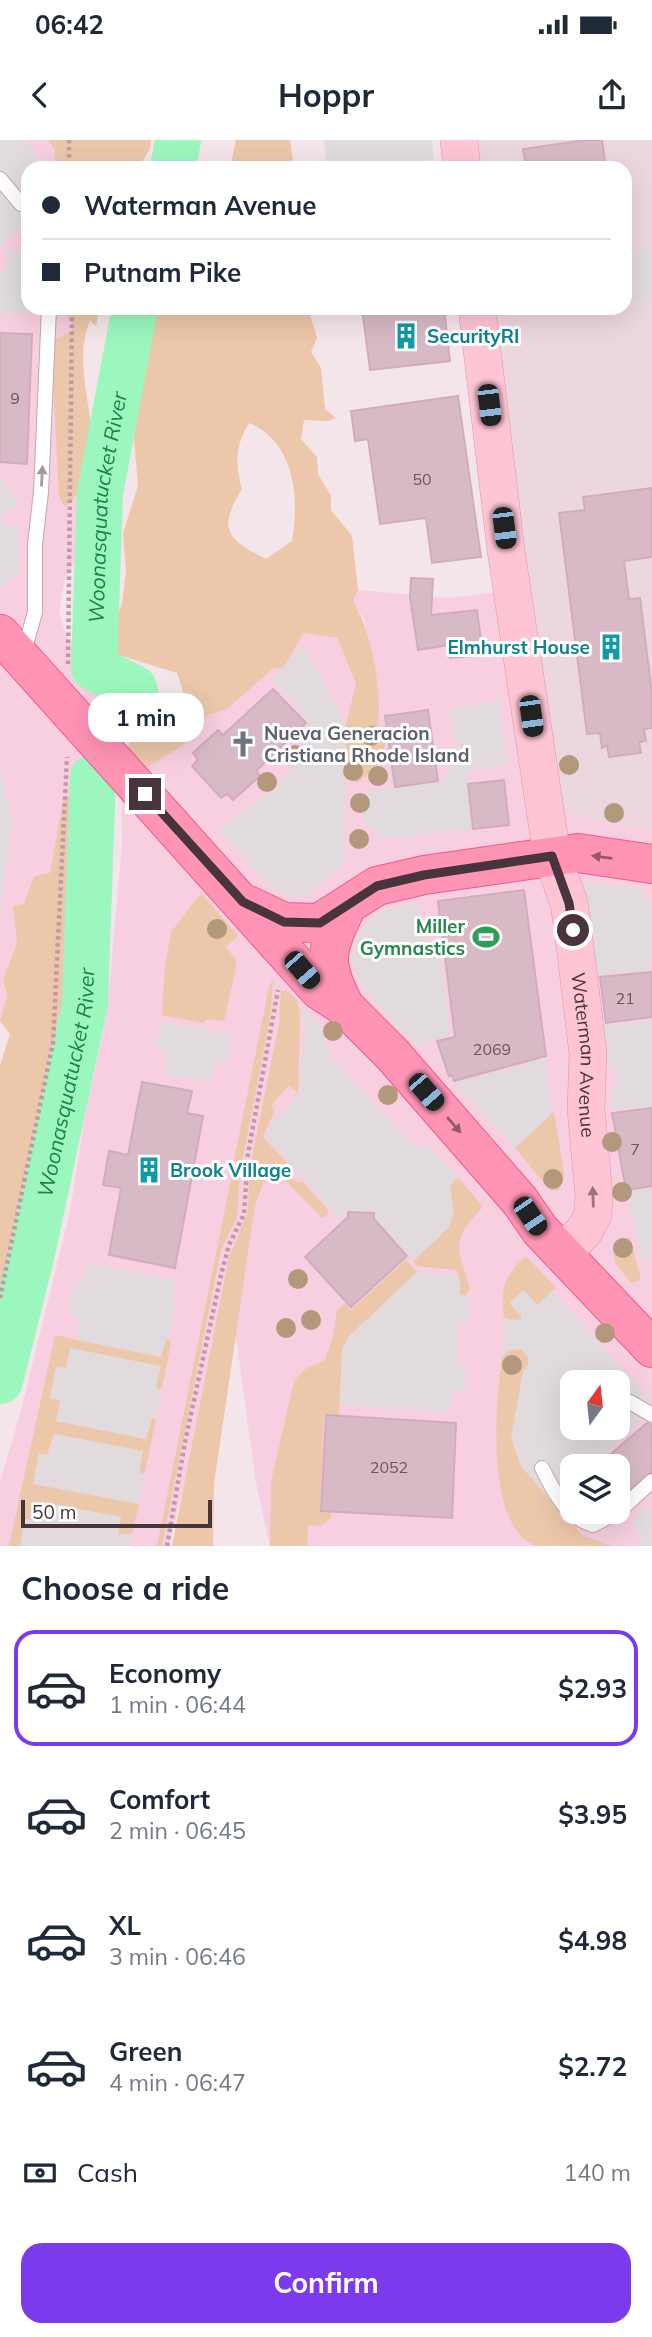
<!DOCTYPE html>
<html lang="en">
<head>
<meta charset="utf-8">
<style>
	:root { --surface:#fff; --page:#f2f2f3; --text:#1f2937; --muted:#747a83; --line:#e0e1e3; --accent:#7c3aed }
	body { margin:0; font-family:Mulish,sans-serif; background:var(--page); color:var(--text); height:100vh; display:flex; flex-direction:column; font-size:26px; white-space:nowrap }
	* { box-sizing:border-box; margin:0 }
	p { font-size:23px; color:var(--muted) }
	.icon { flex:none; width:38px; height:38px; fill:none; stroke:currentColor; stroke-width:2; stroke-linecap:round; stroke-linejoin:round }
	.map { position:relative; height:1406px; overflow:hidden }
	.side { display:flex; flex-direction:column; background:var(--surface); flex:1 }
	.side>* { flex:none }
	.guide { position:absolute; left:21px; top:21px; width:611px; height:154px; border-radius:21px; box-shadow:0 7px 28px #0002; display:grid; align-content:center; height:154px; padding:0 21px; background:var(--surface) }
	.needle { width:46px; rotate:15deg }
	.tools { position:absolute; left:560px; top:1230px; display:grid; gap:14px }
	.tools a { display:grid; place-items:center; width:70px; height:70px; border-radius:14px; background:var(--surface); box-shadow:0 7px 28px #0002; font-size:35px }
	.scale { position:absolute; left:21px; bottom:18px; width:191px; box-sizing:border-box; padding-left:7px; border:4px solid #48343c; border-top:0; font-size:19px; line-height:24px; white-space:nowrap; color:#48343c; -webkit-text-stroke:5px #fff; paint-order:stroke }
	.end { position:absolute; width:32px; height:32px; margin:-16px; border:9px solid #48343c; background:#fff; box-shadow:0 0 0 4px #fff }
	.from { border-radius:50% }
	.bubble { position:absolute; height:49px; border-radius:21px; background:var(--surface); box-shadow:0 7px 28px #0002; font-size:23px; font-weight:700; line-height:49px; text-align:center }
	.car { position:absolute; width:21px; height:42px; margin:-21px -10px; border-radius:9px; box-shadow:0 0 5px 2px #0007; background:linear-gradient(#222 24%,#8ab4d8 0 40%,#222 0 76%,#8ab4d8 0 86%,#222 0) }
	.guide b { display:flex; align-items:center; gap:24px; height:66px; font-size:26px }
	.guide b+b { border-top:2px solid var(--line) }
	.guide i { width:18px; height:18px; background:var(--text) }
	ul { padding:0; list-style:none }
	li { display:flex; align-items:center; gap:21px; height:116px; margin:0 14px 10px; padding:0 7px; border:4px solid transparent; border-radius:21px }
	li div { flex:1 }
	li b { display:block; font-size:26px }
	li em { font-style:normal; font-weight:700 }
	li.on { border-color:var(--accent) }
	li>.icon { width:63px; height:63px; stroke-width:1.5 }
	h2 { padding:0 21px; font-size:32px; line-height:84px }
	.pay { display:flex; align-items:center; gap:18px; height:77px; padding:0 21px; font-size:26px }
	.pay p { margin-inline-start:auto }
	.button { display:flex; gap:14px; margin-top:auto; padding:14px 21px }
	.button a { flex:1; height:80px; border-radius:21px; background:var(--accent); color:#fff; font-size:28px; font-weight:700; line-height:80px; text-align:center }
	.status { display:flex; justify-content:space-between; align-items:center; height:49px; padding:0 35px; background:var(--surface); direction:ltr }
	.status svg { height:19px; fill:currentColor }
	header { display:flex; justify-content:space-between; align-items:center; height:91px; padding:0 21px; background:var(--surface); font-size:32px; font-weight:700 }
	.map>svg:first-child { display:block }
	.residential { fill:#edd7de }
	.commercial { fill:#f8cee1; fill-rule:evenodd }
	.green { fill:#ecc7aa; fill-rule:evenodd }
	.parking { fill:#e2dbde; fill-rule:evenodd }
	.lines { fill:none; stroke-linecap:round; stroke-linejoin:round }
	.river { stroke:#9cf7bf; stroke-width:46 }
	.building { fill:#d7bac6; stroke:#d2acbc; stroke-width:2 }
	.service-casing { stroke:#c1a7b1; stroke-width:16 }
	.secondary-casing { stroke:#df95a9; stroke-width:38 }
	.primary-casing { stroke:#ee598a; stroke-width:40 }
	.path { stroke:#c497a8; stroke-width:4.5; stroke-dasharray:3.5 3.5; stroke-linecap:butt }
	.service { stroke:#fff; stroke-width:14 }
	.secondary { stroke:#ffc5d4; stroke-width:37 }
	.primary { stroke:#ff94b5; stroke-width:38 }
	.tree { fill:#b4987c }
	.oneway { fill:#a49a9e }
	.oneway2 { fill:#915a6c }
	.oneway3 { fill:#9a7580 }
	.route { stroke:#48343c; stroke-width:9 }
	.labels { text-anchor:middle; dominant-baseline:central; stroke-width:6; stroke-linejoin:round; paint-order:stroke }
	.number-label { font-size:16px; fill:#6c565e }
	.culture-label { font-size:19px; font-weight:bold; fill:#0d838f; stroke:#fff; text-anchor:start }
	.worship-label { font-size:19px; font-weight:bold; fill:#5b616d; stroke:#fff; text-anchor:start }
	.leisure-label { font-size:19px; font-weight:bold; fill:#27864d; stroke:#fff; text-anchor:end }
	.street-label { font-size:19px; fill:#48343c; stroke:#fff }
	.water-label { font-size:21px; font-style:italic; fill:#1d8145; stroke:#fff }
</style>
</head>
<body>
<div class="status"><b>06:42</b><svg viewBox="0 0 49 12"><path d="M0 12V9h3v3zM5 12V6h3v6zM10 12V3h3v9zM15 12V0h3v12zM26 1h20v11H26zM47 4h2v5h-2z"/></svg></div>
<header><svg class="icon" aria-label="back" viewBox="0 0 24 24"><path d="M15 5l-7 7 7 7"/></svg>Hoppr<svg class="icon" aria-label="share" viewBox="0 0 24 24"><path d="M12 15V3M7 8l5-5 5 5M5 13v7h14v-7"/></svg></header>
<div class="map">
<svg width="652" height="1406" viewBox="0 0 652 1406">
	<rect width="100%" height="100%" fill="#f4e5ea"/>
	<!-- residential -->
	<path class="residential" d="M460 0H652V729L554 724 480 168H625V28H463Z"/>
	<!-- commercial -->
	<path class="commercial" d="M0 0H47L55 10 54 28H28V168H60L72 183 81 354 87 339 86 388 80 414 65 438 59 471 66 496 92 523 136 545 133 556 108 582 96 635 63 660 50 733 24 764 13 766 17 803 3 840 7 855 0 881Z
		M358 450 450 458 513 450 541 669 652 691V1406H270L256 1343 230 1154 169 1406H0V1343L23 1263 70 1072 84 982 107 874 122 704 121 639 183 605 208 575 226 570 274 528H283L303 493 337 498 356 543 342 600 357 643 364 635 374 632 378 554 364 479 353 461ZM572 1242H618V1288H572ZM572 1326H618V1372H572Z"/>
	<!-- green -->
	<path class="green" d="M47 0H151L150 9 138 28H54L55 10Z
		M236 0H290L294 28H230Z
		M60 168H100L96 186 90 181C64 242 124 315 65 367L59 356 51 202 72 191V183Z
		M161 168H308L317 198 311 212 321 228 325 269 336 278 328 281 304 280 301 299 317 317 318 334 331 356V370L352 396 358 450 353 461C371 489 384 556 377 589L385 599 383 622 357 643 343 631 342 600 356 543 337 498 304 493 283 528H274L226 570 208 575 183 605 133 636 122 623 132 596 170 570 183 551 177 533 119 515 106 502 122 464 126 432 123 393 138 346 130 253 137 215ZM249 283C294 301 300 358 292 401L266 419C225 399 218 388 242 349 235 324 235 306 249 283Z
		M96 635 87 697 70 912 38 1091 0 1224V926L10 894 0 881 7 855 3 840 17 803 13 766 24 764 34 736 50 733 63 660Z
		M201 753 238 796 226 807 236 820V828L224 881 207 879 203 883 162 875 165 827 171 792Z
		M273 839 271 872 243 1018 240 1022 234 1021 269 847Z
		M286 850 298 861 300 880 298 954 289 945 271 965 275 970 263 997 286 1022V1033L298 1043 302 1041 327 1069 329 1074 322 1078 277 1032 254 1026 251 1022 279 884 281 851Z
		M554 971 564 1035 559 1050 551 1051 515 1008Z
		M233 1029 240 1031 237 1078 221 1110 162 1406H157Z
		M249 1035 265 1038 255 1065 214 1344 213 1406H172L229 1117 248 1071Z
		M458 1037 483 1067C450 1101 457 1107 470 1149L465 1156 460 1153 459 1135 456 1130 417 1126 413 1121C444 1092 456 1091 450 1046Z
		M630 1097 641 1140 631 1143 615 1123 613 1110 619 1100Z
		M526 1116 556 1148 537 1165 523 1150 521 1181 504 1178C500 1148 504 1136 526 1116Z
		M406 1120 417 1132 348 1198 342 1210 339 1275 324 1274 320 1372H331V1378L321 1386 308 1385 307 1406H270L271 1342 294 1241 305 1229 325 1220 333 1197 337 1170 345 1163 351 1170Z
		M55 1195 161 1217 166 1198 171 1202 162 1248 159 1250 156 1247 160 1226 70 1209 66 1229 56 1227 50 1258 61 1260 57 1281 146 1299 153 1276 156 1279 145 1332 143 1335 139 1331 143 1311 54 1294 47 1315 39 1313 33 1344 139 1364 132 1394 118 1395 121 1377 43 1363 39 1382 25 1379 20 1406H9Z
		M522 1209 529 1218 521 1326 583 1396 612 1406C595 1406 550 1406 537 1406 484 1389 496 1260 502 1217L510 1210Z"/>
	<!-- parking -->
	<path class="parking" d="M0 0H26L41 21V28H28V79L0 108Z
		M324 0H432L434 20 327 28Z
		M7 109 28 110 29 173H0V130H6Z
		M652 109V168L650 160 625 163V113Z
		M0 337 20 364 1 376 4 384 17 386 20 436H15L3 448 0 445Z
		M303 505 344 580 347 619 343 725 306 756 286 755 268 744 219 690 271 651 299 622 307 596 305 576 271 540Z
		M499 560 507 625 470 630 467 636 471 689 378 700 377 691 364 683 366 652 441 642 459 616 449 569Z
		M0 627 13 678 0 779Z
		M586 742 644 749 643 758 652 761V821L649 822V830L595 835 583 748Z
		M420 763 422 794 439 815 450 888 449 896 418 905 396 885 364 849 353 832 350 819 356 795 374 776 387 769Z
		M301 865 320 886 331 918 412 1004 430 1008 458 1037 450 1046 454 1073 449 1087 413 1121 375 1078 374 1073 348 1071 341 1081 265 996 278 972 281 976 300 952 304 889Z
		M652 880V966L612 971 610 950 617 945 618 936 613 929 606 928 602 886Z
		M161 882 231 894 226 923 218 921 214 925 210 942 165 934 168 916 166 912 155 909Z
		M545 919 553 973 515 1008 454 943Z
		M652 1048V1117L643 1123 627 1052Z
		M88 1123 176 1141 172 1163 176 1166 169 1198 166 1199 161 1217 76 1200 79 1179 68 1173 73 1145H81Z
		M417 1132 459 1135 460 1153 465 1156 469 1153 468 1185 464 1181 460 1183 457 1222 461 1225 465 1222V1255L460 1251 452 1252 450 1272 340 1266 342 1210 348 1197Z
		M523 1150 538 1165 552 1151 651 1259 639 1282 591 1326H572V1345L552 1362 521 1326 511 1298 523 1231 528 1225 529 1218 521 1209 510 1210 502 1217 504 1178 520 1181 522 1177 509 1163ZM572 1242H618V1288H572Z
		M70 1208 161 1226 156 1247 159 1250 162 1248 156 1279H150L146 1299 56 1281 60 1260 50 1258 56 1227 66 1228Z
		M54 1294 143 1311 139 1331 143 1334 145 1332 139 1364 33 1343 39 1313 47 1315 51 1312Z
		M43 1362 121 1377 118 1395 132 1394 130 1406H20L25 1379 39 1381Z
		M646 1365 652 1372V1406H643L633 1382Z"/>
	<g class="lines">
		<!-- river -->
		<g class="river">
			<path d="M173 28 178 0"/>
			<path id="s1" d="M113 576 125 568 136 556 134 548 94 528 100 353 135 168"/>
			<path id="s2" d="M0 1241 32 1113 85 864 93 637"/>
		</g>
	</g>
	<!-- building -->
	<path class="building" d="M586 0H602L606 28H526L523 9Z
		M362 168H444L450 221 370 230Z
		M0 193 32 194 27 324 0 322Z
		M458 256 481 417 432 423 426 378 380 384 368 299 355 301 351 271Z
		M652 348V417L624 421 629 459 640 458 652 554V588L644 589 646 601 639 602 641 613 609 617 607 605 602 608 600 593 587 594 559 373 585 370 583 357Z
		M411 438 433 439 431 475 477 470 483 515 450 518 448 505 418 510 410 457Z
		M273 549 306 583 256 631 260 636 233 660 227 654 221 658 192 626 198 620 193 613 218 590 223 595Z
		M428 570 438 641 395 647 385 576Z
		M504 640 509 685 473 689 468 644Z
		M524 750 546 916 454 941 452 935 449 936 437 901 455 897 438 761Z
		M652 832V877L606 883 600 837Z
		M142 942 192 951 187 973 203 976 175 1128 109 1115 121 1048 103 1045 109 1011 128 1015Z
		M652 968V1046L626 1050 612 973Z
		M348 1072 374 1073V1079L407 1116 351 1167 305 1117 348 1077Z
		M326 1275 456 1283 452 1378 321 1371Z
		M647 1283 652 1285V1332L618 1359V1326H597Z"/>
	<g class="lines">
		<!-- service casing -->
		<g class="service-casing">
			<path id="service" d="M0 39 21 64
				M23 515 35 472V404L41 352 49 168
				M618 1262H630L652 1275
				M542 1328C554 1352 566 1377 593 1385L618 1372
				M618 1372 652 1341"/>
		</g>
		<!-- secondary casing -->
		<g class="secondary-casing">
			<g id="secondary">
				<path d="M459 0 462 28"/>
				<path id="s3" d="M477 168 506 410 552 716 569 763 573 790 588 913 586 969 594 1056 593 1074 585 1090 562 1114"/>
			</g>
		</g>
		<!-- primary casing -->
		<g class="primary-casing">
			<path id="primary" d="M0 494 319 850 345 867 392 914 520 1061 540 1090 652 1208
				M248 765 284 782 319 783 377 746 424 735 578 713 652 724
				M345 867C322 823 325 812 346 768"/>
		</g>
		<!-- path -->
		<path class="path" d="M69 0V28
			M68 524 72 168
			M0 1158 53 903 67 617
			M167 1406 185 1302 221 1135 229 1105 244 1074 248 1014 278 850"/>
		<!-- service -->
		<use href="#service" class="service"/>
		<!-- secondary -->
		<use href="#secondary" class="secondary"/>
		<!-- primary -->
		<use href="#primary" class="primary"/>
	</g>
	<!-- trees -->
	<g class="tree">
		<circle cx="371" cy="596" r="10"/>
		<circle cx="295" cy="615" r="10"/>
		<circle cx="569" cy="625" r="10"/>
		<circle cx="353" cy="631" r="10"/>
		<circle cx="378" cy="636" r="10"/>
		<circle cx="267" cy="642" r="10"/>
		<circle cx="360" cy="663" r="10"/>
		<circle cx="614" cy="673" r="10"/>
		<circle cx="359" cy="699" r="10"/>
		<circle cx="217" cy="789" r="10"/>
		<circle cx="333" cy="891" r="10"/>
		<circle cx="388" cy="955" r="10"/>
		<circle cx="612" cy="1002" r="10"/>
		<circle cx="553" cy="1039" r="10"/>
		<circle cx="622" cy="1052" r="10"/>
		<circle cx="623" cy="1108" r="10"/>
		<circle cx="298" cy="1139" r="10"/>
		<circle cx="311" cy="1180" r="10"/>
		<circle cx="286" cy="1188" r="10"/>
		<circle cx="605" cy="1193" r="10"/>
		<circle cx="512" cy="1225" r="10"/>
	</g>
	<!-- one-way arrows -->
	<defs><path id="oneway-solid" d="M-6-.8H1V-3.2L6.5 0L1 3.2V.8H-6Z" transform="scale(1.75)"/></defs>
	<use class="oneway" href="#oneway-solid" transform="translate(42 336) rotate(-87)"/>
	<g class="oneway2">
		<use href="#oneway-solid" transform="translate(602 717) rotate(-173)"/>
		<use href="#oneway-solid" transform="translate(454 985) rotate(49)"/>
	</g>
	<use class="oneway3" href="#oneway-solid" transform="translate(593 1057) rotate(-92)"/>
	<g class="lines">
		<!-- route -->
		<path class="route" d="M145 654 243 762 284 782 320 783 377 746 424 735 552 716 569 763 573 790"/>
	</g>
	<!-- icons -->
	<defs>
		<g id="building-bare" transform="scale(2.1)"><path d="M-4-6H4V6H1V3H-1V6H-4ZM-2.5-4.3h1.7v1.8h-1.7ZM.8-4.3h1.7v1.8H.8ZM-2.5-1h1.7V.8h-1.7ZM.8-1h1.7V.8H.8Z" fill="#0f9aa8" stroke="#fff" stroke-width="2.5" paint-order="stroke"/></g>
		<g id="church-bare" transform="scale(2.1)"><path d="M-1.2-6h2.4v3.5h3.3v2.4h-3.3V6h-2.4V-.1h-3.3v-2.4h3.3Z" fill="#6b7280" stroke="#fff" stroke-width="2.5" paint-order="stroke"/></g>
		<g id="stadium-bare" transform="scale(2.1)"><path d="M0-5a6.5 5 0 1 0 0 10a6.5 5 0 1 0 0-10ZM-3.5-1.8h7v3.6h-7Z" fill="#2e9e5b" stroke="#fff" stroke-width="2.5" paint-order="stroke"/></g>
	</defs>
	<g fill-rule="evenodd">
		<use href="#building-bare" x="406" y="196"/>
		<use href="#building-bare" x="611" y="507"/>
		<use href="#church-bare" x="243" y="604"/>
		<use href="#stadium-bare" x="486" y="797"/>
		<use href="#building-bare" x="149" y="1030"/>
	</g>
	<g class="labels">
		<!-- number labels -->
		<g class="number-label">
			<text x="15" y="258">9</text>
			<text x="422" y="339">50</text>
			<text x="625" y="858">21</text>
			<text x="492" y="909">2069</text>
			<text x="635" y="1009">7</text>
			<text x="389" y="1327">2052</text>
		</g>
		<!-- culture labels -->
		<g class="culture-label">
			<text x="427" y="196">SecurityRI</text>
			<text x="590" y="507" text-anchor="end">Elmhurst House</text>
			<text x="170" y="1030">Brook Village</text>
		</g>
		<!-- worship labels -->
		<g class="worship-label">
			<text x="264" y="593">Nueva Generacion<tspan x="264" dy="22">Cristiana Rhode Island</tspan></text>
		</g>
		<!-- leisure labels -->
		<g class="leisure-label">
			<text x="465" y="786">Miller<tspan x="465" dy="22">Gymnastics</tspan></text>
		</g>
		<!-- street labels -->
		<g class="street-label">
			<text stroke="none"><textPath href="#s3" startOffset="756">Waterman Avenue</textPath></text>
		</g>
		<!-- water labels -->
		<g class="water-label">
			<text stroke="none"><textPath href="#s1" startOffset="245">Woonasquatucket River</textPath></text>
			<text stroke="none"><textPath href="#s2" startOffset="306">Woonasquatucket River</textPath></text>
		</g>
	</g>
</svg>
<div class="tools">
<a><svg class="needle" viewBox="-14 -14 28 28"><path d="M0-13l5 13h-10z" fill="#e53935"/><path d="M0 13l5-13h-10z" fill="#747a83"/></svg></a>
<a><svg class="icon" aria-label="layers" viewBox="0 0 24 24"><path d="M12 4l9 5-9 5-9-5zM3 14l9 5 9-5"/></svg></a>
</div>
<div class="scale">50 m</div>
<i class="end from" style="left:573px;top:790px"></i>
<i class="end" style="left:145px;top:654px"></i>
<div class="bubble" style="left:88px;top:553px;width:116px">1 min</div>
<i class="car" style="left:489px;top:265px;rotate:173deg"></i>
<i class="car" style="left:504px;top:388px;rotate:173deg"></i>
<i class="car" style="left:531px;top:576px;rotate:172deg"></i>
<i class="car" style="left:302px;top:830px;rotate:139deg"></i>
<i class="car" style="left:426px;top:952px;rotate:139deg"></i>
<i class="car" style="left:530px;top:1076px;rotate:146deg"></i>
<div class="guide">
<b><i class="from"></i>Waterman Avenue</b>
<b><i></i>Putnam Pike</b>
</div>
</div>
<section class="side">
<h2>Choose a ride</h2>
<ul>
<li class="on"><svg class="icon" aria-label="car" viewBox="0 0 24 24"><path d="M5 17H2v-5l4-1 3-4h7l3 4 3 1v5h-3M9 17h6M6 11h13"/><circle cx="7" cy="17" r="2"/><circle cx="17" cy="17" r="2"/></svg><div><b>Economy</b><p>1 min · 06:44</p></div><em>$2.93</em></li>
<li><svg class="icon" aria-label="car" viewBox="0 0 24 24"><path d="M5 17H2v-5l4-1 3-4h7l3 4 3 1v5h-3M9 17h6M6 11h13"/><circle cx="7" cy="17" r="2"/><circle cx="17" cy="17" r="2"/></svg><div><b>Comfort</b><p>2 min · 06:45</p></div><em>$3.95</em></li>
<li><svg class="icon" aria-label="car" viewBox="0 0 24 24"><path d="M5 17H2v-5l4-1 3-4h7l3 4 3 1v5h-3M9 17h6M6 11h13"/><circle cx="7" cy="17" r="2"/><circle cx="17" cy="17" r="2"/></svg><div><b>XL</b><p>3 min · 06:46</p></div><em>$4.98</em></li>
<li><svg class="icon" aria-label="car" viewBox="0 0 24 24"><path d="M5 17H2v-5l4-1 3-4h7l3 4 3 1v5h-3M9 17h6M6 11h13"/><circle cx="7" cy="17" r="2"/><circle cx="17" cy="17" r="2"/></svg><div><b>Green</b><p>4 min · 06:47</p></div><em>$2.72</em></li>
</ul>
<div class="pay"><svg class="icon" aria-label="cash" viewBox="0 0 24 24"><path d="M3 7h18v10H3z"/><circle cx="12" cy="12" r="2"/></svg>Cash<p>140 m</p></div>
<div class="button"><a>Confirm</a></div>
</section>
</body>
</html>
